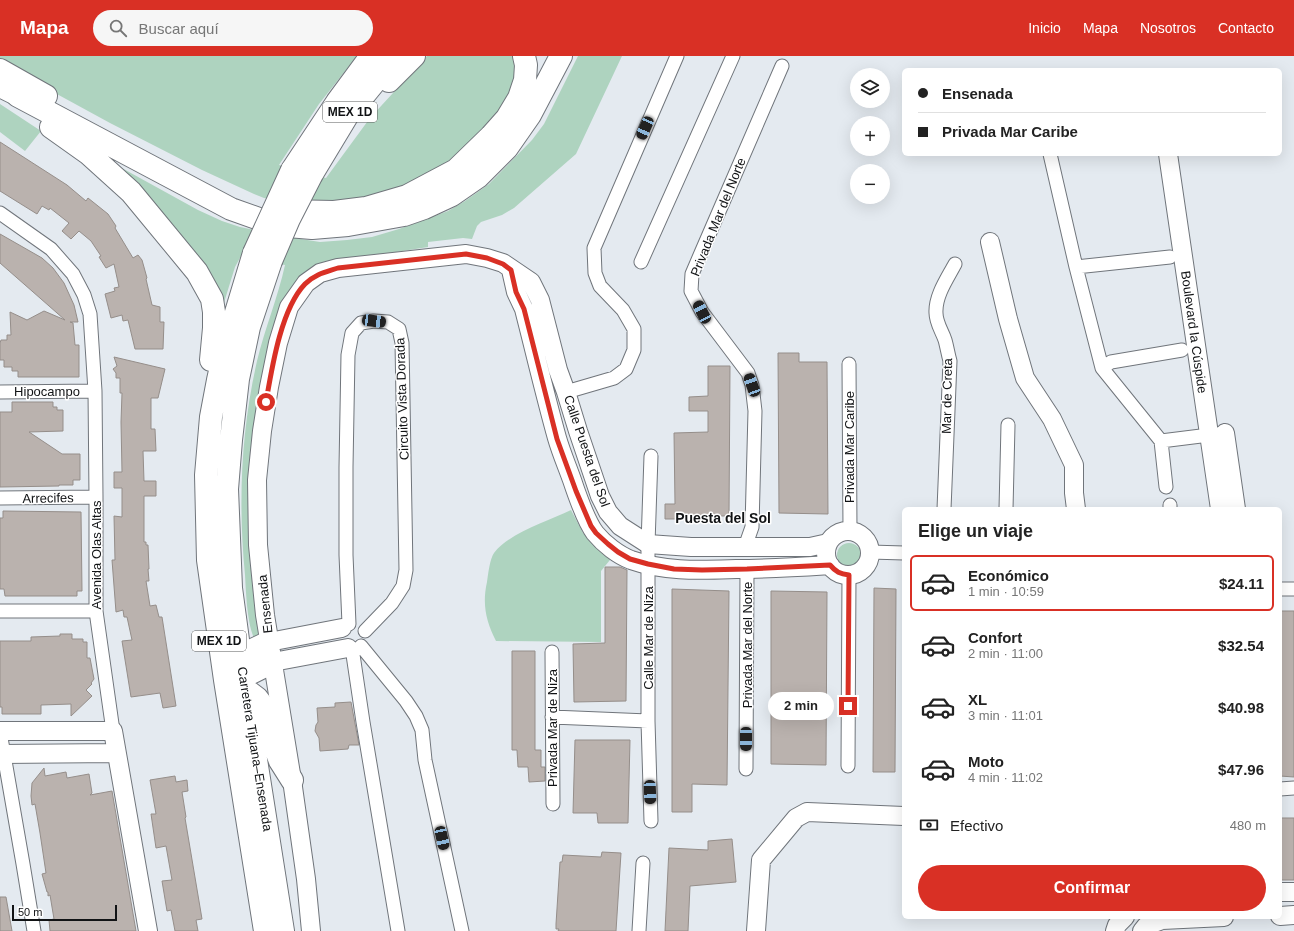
<!DOCTYPE html>
<html lang="es">
<head>
<meta charset="utf-8">
<style>
	:root { --surface:#fff; --page:#f6f6f6; --text:#222; --muted:#767676; --line:#e0e0e0; --accent:#d93025 }
	body { margin:0; font-family:Arial,sans-serif; background:var(--page); color:var(--text); height:100vh; display:flex; flex-direction:column; font-size:15px; white-space:nowrap }
	* { box-sizing:border-box; margin:0 }
	p { font-size:13px; color:var(--muted) }
	.icon { flex:none; width:22px; height:22px; fill:none; stroke:currentColor; stroke-width:2; stroke-linecap:round; stroke-linejoin:round }
	.map { position:relative; flex:1; overflow:hidden }
	.panel { position:absolute; left:902px; top:451px; width:380px; height:412px; display:flex; flex-direction:column; background:var(--surface); border-radius:6px; box-shadow:0 4px 16px #0002 }
	.panel>* { flex:none }
	.banner { position:absolute; left:902px; top:12px; width:380px; height:88px; border-radius:6px; box-shadow:0 4px 16px #0002; display:grid; align-content:center; height:88px; padding:0 16px; background:var(--surface) }
	.fabs { position:absolute; left:850px; top:12px; display:grid; gap:8px }
	.fabs a { display:grid; place-items:center; width:40px; height:40px; border-radius:50%; background:var(--surface); box-shadow:0 4px 16px #0002; font-size:20px }
	.scale { position:absolute; left:12px; bottom:10px; width:105px; box-sizing:border-box; padding-left:4px; border:2px solid #111315; border-top:0; font-size:11px; line-height:14px; white-space:nowrap; color:#111315; -webkit-text-stroke:3px #fff; paint-order:stroke }
	.end { position:absolute; width:18px; height:18px; margin:-9px; border:5px solid #d93025; background:#fff; box-shadow:0 0 0 2px #fff }
	.from { border-radius:50% }
	.bubble { position:absolute; height:28px; border-radius:14px; background:var(--surface); box-shadow:0 4px 16px #0002; font-size:13px; font-weight:600; line-height:28px; text-align:center }
	.car { position:absolute; width:12px; height:24px; margin:-12px -6px; border-radius:5px; box-shadow:0 0 3px 1px #0007; background:linear-gradient(#222 24%,#8ab4d8 0 40%,#222 0 76%,#8ab4d8 0 86%,#222 0) }
	.banner b { display:flex; align-items:center; gap:14px; height:38px; font-size:15px }
	.banner b+b { border-top:1px solid var(--line) }
	.banner i { width:10px; height:10px; background:var(--text) }
	ul { padding:0; list-style:none }
	li { display:flex; align-items:center; gap:12px; height:56px; margin:0 8px 6px; padding:0 8px; border:2px solid transparent; border-radius:6px }
	li div { flex:1 }
	li b { display:block; font-size:15px }
	li em { font-style:normal; font-weight:600 }
	li.selected { border-color:var(--accent) }
	li>.icon { width:36px; height:36px; stroke-width:1.5 }
	h2 { padding:0 16px; font-size:18px; line-height:48px }
	.pay { display:flex; align-items:center; gap:10px; height:44px; padding:0 16px; font-size:15px }
	.pay p { margin-inline-start:auto }
	.primary-button { display:flex; gap:8px; margin-top:auto; padding:8px 16px }
	.primary-button a { flex:1; height:46px; border-radius:24px; background:var(--accent); color:#fff; font-size:16px; font-weight:600; line-height:46px; text-align:center }
	header { display:flex; align-items:center; gap:24px; box-sizing:border-box; height:56px; padding:0 20px; background:var(--accent); color:#fff }
	header strong { font-size:19px }
	nav { display:flex; gap:22px; margin-inline-start:auto; font-size:14px }
	.search { width:280px; height:36px; background:var(--page); display:flex; align-items:center; gap:10px; box-sizing:border-box; padding:0 14px; border-radius:22px; color:var(--muted); font-size:15px }
	.map>svg:first-child { display:block }
	.green { fill:#aed3bf }
	.building { fill:#bab2ae; stroke:#958e8a }
	.lines { fill:none; stroke-linecap:round; stroke-linejoin:round }
	.street-casing { stroke:#70757b; stroke-width:15 }
	.secondary-casing { stroke:#70757b; stroke-width:20 }
	.primary-casing { stroke:#70757b; stroke-width:22 }
	.highway-casing { stroke:#70757b; stroke-width:24 }
	.street { stroke:#fff; stroke-width:13 }
	.secondary { stroke:#fff; stroke-width:18 }
	.primary { stroke:#fff; stroke-width:20 }
	.highway { stroke:#fff; stroke-width:22 }
	.highway-bridge-casing { stroke:#70757b; stroke-width:24; stroke-linecap:butt }
	.highway-bridge { stroke:#fff; stroke-width:22 }
	.route { stroke:#d93025; stroke-width:5 }
	.labels { text-anchor:middle; dominant-baseline:central; stroke-width:3; stroke-linejoin:round; paint-order:stroke }
	.shield { fill:#fff; stroke:#585a5b; stroke-width:1 }
	.shield-label { font-size:12px; font-weight:bold; fill:#111315 }
	.street-label { font-size:13px; fill:#111315; stroke:#fff }
	.neighbourhood-label { font-size:14px; font-weight:bold; fill:#111315; stroke:#fff }
</style>
</head>
<body>
<header>
<strong>Mapa</strong>
<div class="search"><svg class="icon" aria-label="search" viewBox="0 0 24 24"><circle cx="10" cy="10" r="6"/><path d="M15 15l6 6"/></svg>Buscar aquí</div>
<nav><a>Inicio</a><a>Mapa</a><a>Nosotros</a><a>Contacto</a></nav>
</header>
<div class="map">
<svg width="1294" height="875" viewBox="0 0 1294 875">
	<rect width="100%" height="100%" fill="#e4eaf0"/>
	<!-- green -->
	<path class="green" d="M0 0H357L319 48 279 109 326 122 370 62 427 0H518L519 33 466 98 384 140 304 148 264 142 254 138 202 114 110 67 0 7Z
		M578 0H622L576 98 514 152 502 159 481 166 477 170 472 183 463 182 428 186V191L320 208 311 212 300 224 262 337 266 578 255 584C247 569 246 536 245 519 238 447 241 375 257 305 265 272 278 241 285 209L241 200 235 211 222 253 100 100 198 154 222 165 240 171 301 183 320 186 347 184 372 181 399 173 448 155 465 145 489 128 532 84 544 68Z
		M0 48 41 75 25 95 0 76Z
		M571 454 583 477 606 501 612 494 614 499 601 515V586L496 585C486 566 482 548 487 526 488 519 490 502 494 497 509 477 548 465 571 454Z
		M837 499a12 12 0 1 1 24 0a12 12 0 1 1-24 0Z"/>
	<!-- building -->
	<path class="building" d="M0 86 67 129 86 145 88 142 108 158 116 170 115 172 133 202 138 199 142 204 147 222 146 223 152 249 160 251V266H164L163 293H135L128 264 123 265 122 259 111 262 105 238 115 235 114 232 119 231 114 208 106 212 99 201 101 200 91 185 79 175 71 183 62 175 69 167 50 152 49 154 42 150 37 158 0 135Z
		M0 178 42 202 53 212 64 227 74 249 78 266H70L73 267 75 289H79V321H18V315H12V311H4V304H0V287L1 284H7V279H11L10 256 27 264 44 255 65 264 0 207Z
		M778 297H799V306H827L828 458 779 457Z
		M114 301 165 313 158 342H151V373H155L156 395H143L144 425H156V440H144V486H146V489H148L149 513H148L149 525H146L150 550 156 549 159 561H162L176 650 163 652 160 637 131 641 122 585 132 584 127 561H124L123 554 116 556 112 504H115L114 460 122 461V432H114V416H122L121 366 122 337H120V322H116V317L113 313 117 310Z
		M708 310H730L729 460H687V463H665V448H675L674 377 708 376V355H689V341L708 340Z
		M12 346H53V351H57V354H63V375L29 376 62 398H80V424H73V429H59V430L0 431V356H12Z
		M3 455 81 456 82 535H77V540H5L4 533H0V462H3Z
		M605 511H620L627 514 626 645 574 646 573 588 605 587Z
		M874 532 896 533 895 716H873Z
		M672 533 729 535 727 729 692 728V756H672Z
		M771 535 827 536 826 709 771 708Z
		M1280 555H1294V721L1280 720Z
		M60 578H72V583H83V586H87V602H90L94 623 91 627 92 628 86 634 92 640 71 660V648L41 649V658H2V651H0V585H31V581L60 580Z
		M512 595H535V694H541V711H545V725L529 726 528 711H518L517 694H512Z
		M351 646 359 689H349L348 693 320 695 319 682 315 675 316 669 318 666 317 652 335 651V647Z
		M575 684H630L628 767H598L597 757H573Z
		M44 712 45 720 66 716 67 722 89 718 92 737 90 739 112 735 136 875H50L49 864 54 863 50 839 48 840V836H47L42 818 46 817 40 777 35 748 32 749 31 740 32 727Z
		M175 720 176 726 187 724 188 735 182 736 186 761 185 762 202 863 196 864 198 875H175L171 854 167 855 162 825 172 824 166 790 156 792 151 758H156L150 724Z
		M1280 762H1294V824H1280Z
		M732 783 736 826 690 830 688 875H665L669 792 708 794V785Z
		M602 796 621 797 616 875H558L559 873H556V868L560 806H562L563 799 601 801Z
		M0 841H6L12 875H0Z"/>
	<g class="lines">
		<!-- street casing -->
		<g class="street-casing">
			<path id="street" d="M1050 98 1076 211 1102 312 1161 385 1166 431
				M0 157 51 193 73 218 84 239 90 258 95 335 96 441V555L113 675
				M641 206 733 0
				M1076 211 1170 201
				M849 308 850 475
				M1102 312 1111 306 1182 294
				M0 336 95 335
				M566 336 614 322 626 313 634 294V273L623 254 600 230 595 217 594 192 677 0
				M1161 385 1217 378
				M0 442 96 441
				M1170 449V453
				M944 453 950 305C948 298 947 291 945 284 942 275 936 267 936 257 935 240 947 223 955 208
				M1006 453 1008 369
				M745 491 752 471 755 355 752 329 748 317 702 256 691 235 692 218 701 197 782 10
				M870 496 904 497
				M1280 533H1294
				M0 555H96
				M349 568 346 499V411L348 299 352 277 361 267 374 265 388 266 399 273 402 287 406 514 403 530 392 547 365 575
				M361 590 406 645 416 660 422 674 425 704 462 875
				M352 592 363 666 398 875
				M552 596 553 748
				M552 661 648 665
				M0 676 23 808 34 875
				M848 710 849 519
				M746 713 747 513
				M1280 733 1294 732
				M651 765 648 665V488L651 400
				M639 875 643 807"/>
		</g>
		<!-- secondary casing -->
		<g class="secondary-casing">
			<path id="secondary" d="M1168 98 1220 453
				M990 186 1008 263 1025 322 1052 363 1074 409V437L1076 453
				M511 214 516 236 524 253C535 296 545 339 557 382 561 396 567 410 572 424 577 439 586 465 595 477 604 488 618 499 631 504 665 516 701 514 736 513 767 513 798 511 830 509
				M1225 377 1236 453
				M826 497a22 22 0 1 1 44 0a22 22 0 1 1-44 0Z
				M269 586 342 572
				M273 606 348 592
				M0 675H113L148 875
				M0 698 117 697
				M1280 836H1294
				M1280 860 1294 859
				M311 875 306 823 292 724 265 559 258 489 257 424 262 375 269 331 278 287 289 251 306 227 320 217 338 212 466 198 487 202 503 207 531 226 540 244 558 314 566 336 578 375 600 440 608 456 620 470 648 488 691 491H810L828 487
				M756 875 761 804 796 762 807 756 904 760
				M1115 875 1117 869 1125 861
				M1142 875 1146 870 1162 864 1224 861"/>
		</g>
		<!-- primary casing -->
		<g class="primary-casing">
			<path id="primary" d="M0 31 18 40"/>
		</g>
		<!-- highway casing -->
		<g class="highway-casing">
			<path id="highway" d="M0 14 46 40
				M389 25 414 0
				M18 40 231 153 276 169 312 172 348 169 404 159 424 152 452 139 478 121 507 92 530 59 561 0
				M51 71 89 98 131 136 197 216 212 243 214 256V272L211 304
				M292 114 337 46 371 0
				M312 118 347 60 396 0
				M276 153 283 155 334 156 366 152 407 140 456 114 491 80 507 62 519 42 525 24 526 9 524 0
				M254 197 225 293 218 324 211 361 206 419 208 504 225 624 265 875
				M271 205 249 271 238 323 231 384 227 433 231 532 243 621 283 875
				M240 600 269 586
				M243 621 273 606
				M245 633 257 642 263 650 272 684 280 705 292 724"/>
		</g>
		<!-- street -->
		<use href="#street" class="street"/>
		<!-- secondary -->
		<use href="#secondary" class="secondary"/>
		<!-- primary -->
		<use href="#primary" class="primary"/>
		<!-- highway -->
		<use href="#highway" class="highway"/>
		<!-- highway-bridge casing -->
		<g class="highway-bridge-casing">
			<path id="highway-bridge" d="M254 197 292 114
				M271 205 289 163 312 118"/>
		</g>
		<!-- highway-bridge -->
		<use href="#highway-bridge" class="highway-bridge"/>
	</g>
	<g class="lines">
		<!-- route -->
		<path class="route" d="M266 346C272 311 281 253 305 228 315 218 326 216 338 212L466 198 487 202 503 208 511 214 516 236 524 253 557 383 576 435 591 470 596 477 608 488 618 496 630 503 648 508 674 513 702 514 747 513 830 509C836 516 840 518 849 519L848 650"/>
	</g>
	<g class="labels">
		<!-- shield labels -->
		<g class="shield">
			<rect x="323" y="46" width="54" height="20" rx="3"/>
			<rect x="192" y="575" width="54" height="20" rx="3"/>
		</g>
		<g class="shield-label">
			<text x="350" y="56">MEX 1D</text>
			<text x="219" y="585">MEX 1D</text>
		</g>
		<!-- street labels -->
		<g class="street-label">
			<text transform="translate(718 161) rotate(-68)">Privada Mar del Norte</text>
			<text transform="translate(1194 276) rotate(82)">Boulevard la Cúspide</text>
			<text x="47" y="335">Hipocampo</text>
			<text transform="translate(947 340) rotate(-89)">Mar de Creta</text>
			<text transform="translate(402 343) rotate(-92)">Circuito Vista Dorada</text>
			<text transform="translate(849 391) rotate(-90)">Privada Mar Caribe</text>
			<text transform="translate(587 395) rotate(71)">Calle Puesta del Sol</text>
			<text transform="translate(48 442) rotate(-1)">Arrecifes</text>
			<text transform="translate(96 499) rotate(-90)">Avenida Olas Altas</text>
			<text transform="translate(265 548) rotate(-96)">Ensenada</text>
			<text transform="translate(648 582) rotate(-90)">Calle Mar de Niza</text>
			<text transform="translate(747 589) rotate(-90)">Privada Mar del Norte</text>
			<text transform="translate(552 672) rotate(-90)">Privada Mar de Niza</text>
			<text transform="translate(255 693) rotate(81)">Carretera Tijuana–Ensenada</text>
		</g>
		<!-- neighbourhood labels -->
		<g class="neighbourhood-label">
			<text x="723" y="462">Puesta del Sol</text>
		</g>
	</g>
</svg>
<div class="fabs">
<a><svg class="icon" aria-label="layers" viewBox="0 0 24 24"><path d="M12 4l9 5-9 5-9-5zM3 14l9 5 9-5"/></svg></a>
<a>+</a>
<a>−</a>
</div>
<div class="scale">50 m</div>
<i class="end from" style="left:266px;top:346px"></i>
<i class="end" style="left:848px;top:650px"></i>
<div class="bubble" style="left:768px;top:636px;width:66px">2 min</div>
<i class="car" style="left:645px;top:72px;rotate:204deg"></i>
<i class="car" style="left:702px;top:256px;rotate:333deg"></i>
<i class="car" style="left:374px;top:265px;rotate:97deg"></i>
<i class="car" style="left:752px;top:329px;rotate:340deg"></i>
<i class="car" style="left:746px;top:683px;rotate:180deg"></i>
<i class="car" style="left:650px;top:736px;rotate:178deg"></i>
<i class="car" style="left:442px;top:782px;rotate:168deg"></i>
<div class="banner">
<b><i class="from"></i>Ensenada</b>
<b><i></i>Privada Mar Caribe</b>
</div>
<section class="panel">
<h2>Elige un viaje</h2>
<ul>
<li class="selected"><svg class="icon" aria-label="car" viewBox="0 0 24 24"><path d="M5 17H2v-5l4-1 3-4h7l3 4 3 1v5h-3M9 17h6M6 11h13"/><circle cx="7" cy="17" r="2"/><circle cx="17" cy="17" r="2"/></svg><div><b>Económico</b><p>1 min · 10:59</p></div><em>$24.11</em></li>
<li><svg class="icon" aria-label="car" viewBox="0 0 24 24"><path d="M5 17H2v-5l4-1 3-4h7l3 4 3 1v5h-3M9 17h6M6 11h13"/><circle cx="7" cy="17" r="2"/><circle cx="17" cy="17" r="2"/></svg><div><b>Confort</b><p>2 min · 11:00</p></div><em>$32.54</em></li>
<li><svg class="icon" aria-label="car" viewBox="0 0 24 24"><path d="M5 17H2v-5l4-1 3-4h7l3 4 3 1v5h-3M9 17h6M6 11h13"/><circle cx="7" cy="17" r="2"/><circle cx="17" cy="17" r="2"/></svg><div><b>XL</b><p>3 min · 11:01</p></div><em>$40.98</em></li>
<li><svg class="icon" aria-label="car" viewBox="0 0 24 24"><path d="M5 17H2v-5l4-1 3-4h7l3 4 3 1v5h-3M9 17h6M6 11h13"/><circle cx="7" cy="17" r="2"/><circle cx="17" cy="17" r="2"/></svg><div><b>Moto</b><p>4 min · 11:02</p></div><em>$47.96</em></li>
</ul>
<div class="pay"><svg class="icon" aria-label="cash" viewBox="0 0 24 24"><path d="M3 7h18v10H3z"/><circle cx="12" cy="12" r="2"/></svg>Efectivo<p>480 m</p></div>
<div class="primary-button"><a>Confirmar</a></div>
</section>
</div>
</body>
</html>
